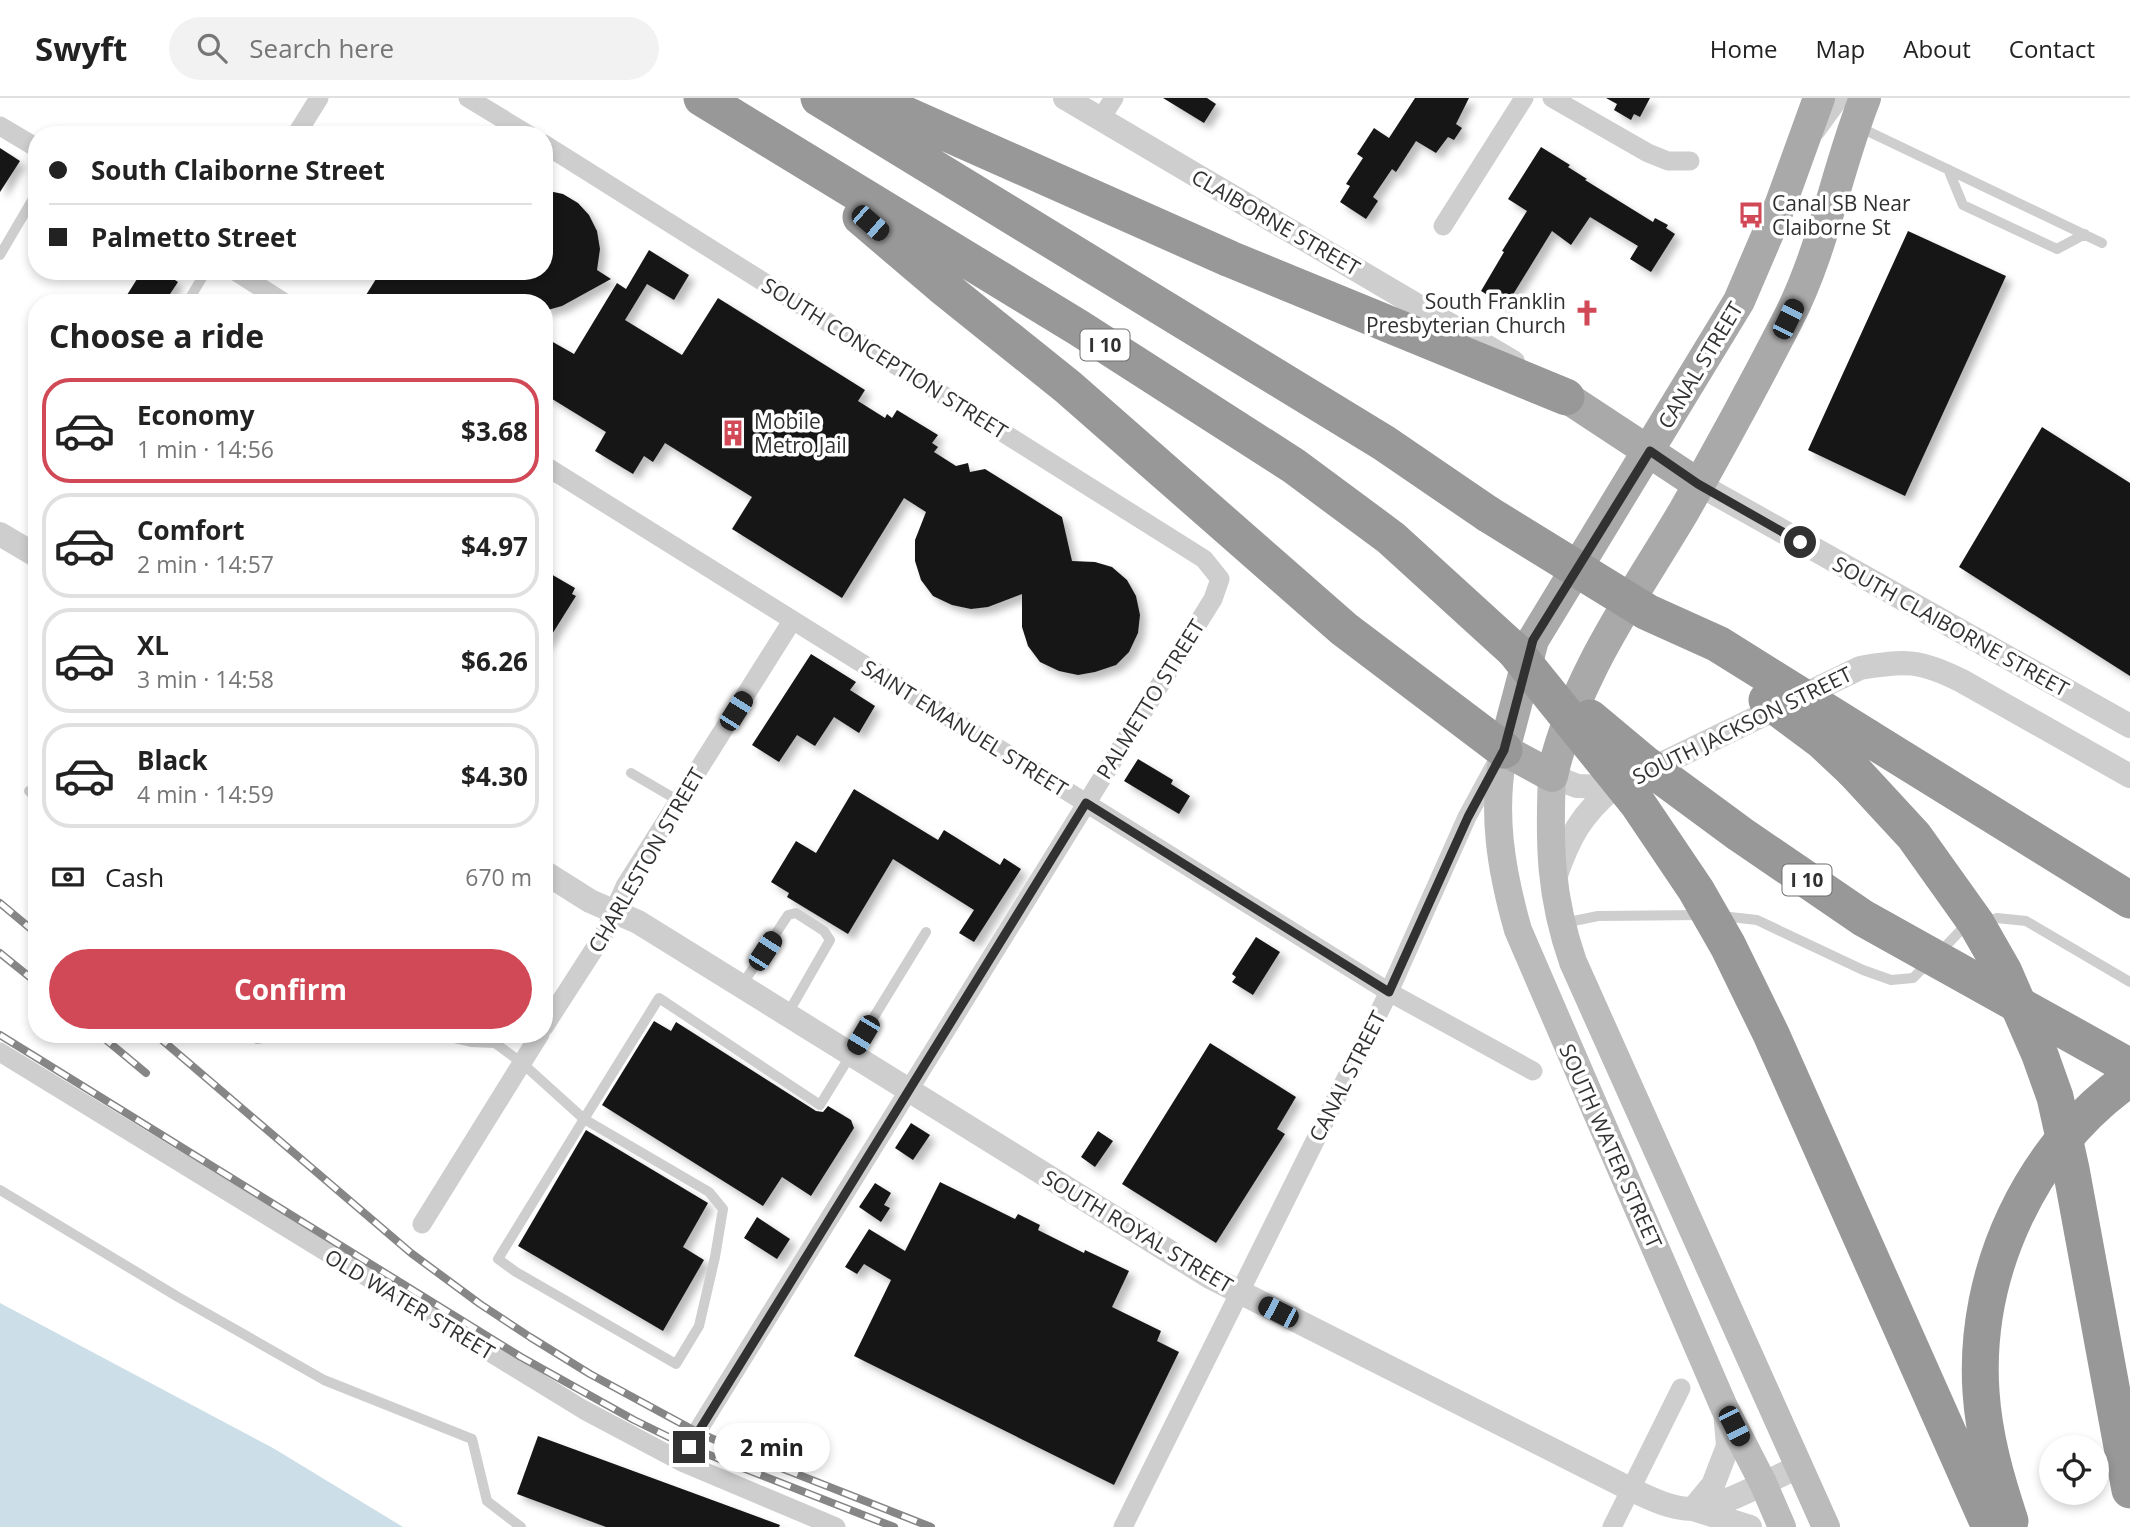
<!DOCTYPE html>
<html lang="en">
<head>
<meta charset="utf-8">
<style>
	:root { --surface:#fff; --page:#f2f2f2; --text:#222; --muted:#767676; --line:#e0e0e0; --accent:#d14956 }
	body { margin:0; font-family:"Open Sans",sans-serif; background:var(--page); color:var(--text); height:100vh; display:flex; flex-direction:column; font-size:26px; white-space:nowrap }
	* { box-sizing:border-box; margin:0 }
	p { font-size:23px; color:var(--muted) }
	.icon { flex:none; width:38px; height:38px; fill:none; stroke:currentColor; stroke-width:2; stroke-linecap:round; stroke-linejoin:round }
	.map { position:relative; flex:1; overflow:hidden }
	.sheet { position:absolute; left:28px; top:196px; width:525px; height:749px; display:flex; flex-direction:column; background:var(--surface); border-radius:28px; box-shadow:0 4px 10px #0003 }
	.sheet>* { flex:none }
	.top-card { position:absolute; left:28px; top:28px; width:525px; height:154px; border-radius:28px; box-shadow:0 4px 10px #0003; display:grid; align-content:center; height:154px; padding:0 21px; background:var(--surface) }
	.controls { position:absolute; left:2039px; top:1337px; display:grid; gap:14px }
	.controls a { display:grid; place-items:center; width:70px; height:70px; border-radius:50%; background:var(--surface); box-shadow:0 4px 10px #0003; font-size:35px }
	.end { position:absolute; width:32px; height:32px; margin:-16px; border:9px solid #313131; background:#fff; box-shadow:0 0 0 4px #fff }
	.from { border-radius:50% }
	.bubble { position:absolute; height:49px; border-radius:24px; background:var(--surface); box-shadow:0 4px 10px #0003; font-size:23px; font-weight:700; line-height:49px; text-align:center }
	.car { position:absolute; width:21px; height:42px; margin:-21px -10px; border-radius:9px; box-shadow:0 0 5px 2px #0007; background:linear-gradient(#222 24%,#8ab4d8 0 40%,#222 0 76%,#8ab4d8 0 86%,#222 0) }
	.top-card b { display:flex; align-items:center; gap:24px; height:66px; font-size:26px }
	.top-card b+b { border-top:2px solid var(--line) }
	.top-card i { width:18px; height:18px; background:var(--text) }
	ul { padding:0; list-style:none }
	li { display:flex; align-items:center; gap:21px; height:105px; margin:0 14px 10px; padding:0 7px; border:4px solid var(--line); border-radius:28px }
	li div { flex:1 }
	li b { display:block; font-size:26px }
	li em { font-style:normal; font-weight:700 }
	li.active { border-color:var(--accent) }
	li>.icon { width:63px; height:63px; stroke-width:1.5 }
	h2 { padding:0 21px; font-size:32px; line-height:84px }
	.pay { display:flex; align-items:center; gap:18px; height:77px; padding:0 21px; font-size:26px }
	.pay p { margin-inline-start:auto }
	.primary-button { display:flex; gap:14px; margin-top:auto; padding:14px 21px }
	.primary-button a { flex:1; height:80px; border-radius:42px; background:var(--accent); color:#fff; font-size:28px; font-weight:700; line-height:80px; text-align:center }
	header { display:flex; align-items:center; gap:42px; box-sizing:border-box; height:98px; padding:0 35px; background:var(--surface); border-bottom:2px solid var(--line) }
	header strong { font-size:33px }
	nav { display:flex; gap:38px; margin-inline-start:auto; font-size:24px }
	.search { width:490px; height:63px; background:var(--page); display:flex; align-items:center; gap:18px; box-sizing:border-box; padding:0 24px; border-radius:38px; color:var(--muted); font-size:26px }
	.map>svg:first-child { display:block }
	.water { fill:#ccdee7 }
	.building { fill:#181818; filter:url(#shadow) }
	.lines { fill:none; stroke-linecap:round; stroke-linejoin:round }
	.service { stroke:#cecece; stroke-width:10 }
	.minor { stroke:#cecece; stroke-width:19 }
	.tertiary { stroke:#cecece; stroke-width:24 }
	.secondary { stroke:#bbb; stroke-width:28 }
	.primary { stroke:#a9a9a9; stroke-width:32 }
	.motorway { stroke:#989898; stroke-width:37 }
	.rail-casing { stroke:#868686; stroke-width:8 }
	.rail { stroke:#fff; stroke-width:5; stroke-dasharray:16; stroke-linecap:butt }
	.motorway-bridge { stroke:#989898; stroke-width:37 }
	.route { stroke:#313131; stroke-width:9 }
	.labels { text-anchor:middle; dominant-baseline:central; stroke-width:7; stroke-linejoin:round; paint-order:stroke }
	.shield { fill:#fff; stroke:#6f6f6f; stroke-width:2 }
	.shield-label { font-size:19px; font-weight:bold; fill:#313131 }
	.poi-label { font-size:21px; fill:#313131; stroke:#fff; text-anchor:start }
	.street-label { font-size:21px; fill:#313131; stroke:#fff }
</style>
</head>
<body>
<header>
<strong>Swyft</strong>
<div class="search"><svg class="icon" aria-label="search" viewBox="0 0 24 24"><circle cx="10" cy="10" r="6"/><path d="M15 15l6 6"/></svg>Search here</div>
<nav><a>Home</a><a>Map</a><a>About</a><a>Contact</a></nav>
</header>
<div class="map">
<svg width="2130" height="1429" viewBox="0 0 2130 1429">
	<defs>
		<filter id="shadow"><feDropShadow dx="6" dy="6" stdDeviation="3.5" flood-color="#0004"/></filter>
	</defs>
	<rect width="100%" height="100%" fill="#fff"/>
	<!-- water -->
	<path class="water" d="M0 1205 273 1350 403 1429H0Z"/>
	<!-- building -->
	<path class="building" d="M1163 0H1207L1216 6 1204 25Z
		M1415 0H1469L1456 26 1462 30 1454 42 1448 39 1436 55 1416 43 1396 74 1392 71 1373 99 1378 103 1366 121 1340 104 1350 88 1346 86 1363 60 1357 56 1374 30 1389 40Z
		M1606 0H1650L1640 19 1634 16 1631 22 1614 12 1617 6Z
		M1541 49 1570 67 1568 69 1587 81 1585 82 1653 124 1655 120 1668 127 1666 130 1675 136 1651 174 1630 161 1638 148 1590 119 1571 147 1552 133 1506 208 1481 193 1504 154 1502 153 1527 113 1508 101Z
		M0 50 20 63 0 94Z
		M544 92 563 96 578 105 589 117 597 133 600 151 597 172 611 181 562 208 544 213V205H361L381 173H544Z
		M1908 133 2006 178 1905 398 1808 352Z
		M649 152 689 177 674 202 647 186 625 222 682 257 718 200 865 292 858 303 885 320 887 316 892 320 897 312 938 337 932 345 938 349 934 354 956 368 968 365 970 374 985 371 1062 419 1072 463 1095 464 1112 469 1127 482 1136 498 1140 517 1138 535 1129 554 1116 567 1095 574 1078 577 1059 573 1040 564 1028 548 1022 529V496L988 509 971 511 952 507 933 498 921 482 915 463V442L926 414 904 400 842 500 732 431 752 399 665 345 653 364 644 358 633 376 595 353 606 334 544 296V239L574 256 617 185 626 191Z
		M142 173H161L178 184 164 205H122Z
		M2042 329 2130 385V578L1959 469Z
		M544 472 575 490 572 496 576 498 544 549Z
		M811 556 856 584 850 592 875 608 859 635 834 619 815 648 797 637 779 664 752 647Z
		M1138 661 1173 682 1171 686 1190 698 1179 716 1124 683Z
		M854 691 938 742 944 732 1000 767 1004 760 1021 771 974 844 959 835 974 812 893 761 848 836 787 799 789 795 771 784 796 743 816 755Z
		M1256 839 1280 854 1253 897 1232 884 1236 879 1232 876Z
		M654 923 671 933 676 924 816 1013 823 1014 828 1008 851 1022 854 1030 811 1098 782 1079 763 1108 602 1007Z
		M1210 945 1296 999 1277 1031 1285 1036 1216 1145 1122 1086Z
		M911 1025 930 1037 913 1062 895 1050Z
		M586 1032 708 1105 683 1149 704 1162 663 1233 518 1148Z
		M1098 1033 1113 1043 1095 1069 1081 1059Z
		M940 1084 1015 1121 1018 1116 1040 1127 1038 1132 1084 1155 1085 1152 1129 1173 1112 1209 1161 1233 1157 1243 1179 1254 1114 1387 854 1258 891 1182 864 1166 857 1176 845 1169 869 1131 905 1153Z
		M875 1085 891 1095 884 1107 890 1110 881 1124 859 1109Z
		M757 1119 790 1141 777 1161 744 1140Z
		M538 1338 780 1427 779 1429H606L517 1396Z"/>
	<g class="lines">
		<!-- service -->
		<path class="service" d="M1859 29 2102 145
			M1948 71 1963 107 2057 151 2085 136
			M0 157 37 94
			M187 205 206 173
			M631 675 679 703
			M29 693 37 701
			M1721 818 1757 822 1863 872 1891 882 1913 880 1928 865
			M1984 823 1997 820 2026 823 2130 884
			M1564 825 1598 818 1703 817
			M1939 855 1961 832 1970 828
			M742 887 788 817 796 815 824 833 830 842 787 917
			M251 936 257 941 285 936
			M436 936 471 944 495 945 522 965 584 1021 659 900 820 1007 926 834
			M584 1021 709 1094 723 1111 715 1159 699 1228 676 1266 516 1174 498 1161Z
			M0 1092 178 1199 324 1282 472 1341 487 1403 521 1429"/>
		<!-- minor -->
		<path class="minor" d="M468 0 529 37
			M1552 0 1648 55 1668 63H1690
			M1100 22 1114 0
			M0 28 37 50
			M1816 33 1840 0
			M296 37 319 0
			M544 46 1204 461 1220 481 1213 501 697 1334 684 1365
			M1443 128 1524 0
			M235 173 285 205
			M544 367 1389 894 1533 973
			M544 929 604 836 625 788 792 523
			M0 954 584 1312 684 1365 836 1429
			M422 1126 540 936
			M1123 1429 1389 894 1467 719 1498 662
			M1612 1429 1681 1290"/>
		<!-- tertiary -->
		<path class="tertiary" d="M1065 0 1513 264
			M1698 386 2130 628
			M0 436 37 458
			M1552 678 1577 688 1614 689 1860 570C1906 562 1920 562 1962 583L2130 678
			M544 774 590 803 638 824 1210 1179 1630 1391C1649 1400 1671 1411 1692 1411 1719 1411 1773 1380 1798 1369
			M1555 780C1569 739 1581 717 1614 689
			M1725 1313 1728 1348 1713 1387 1693 1411 1750 1429"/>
		<!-- secondary -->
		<path class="secondary" d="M1504 652C1491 714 1501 772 1518 832L1724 1309 1763 1385 1782 1429
			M1552 678C1549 747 1550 798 1573 864L1826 1429"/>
		<!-- primary -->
		<path class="primary" d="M1819 0 1781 105 1739 203 1533 542 1504 652 1552 678C1574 579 1633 499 1684 413 1720 350 1755 285 1788 221 1824 151 1836 73 1865 0
			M1566 299 1698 386"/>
		<!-- motorway -->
		<path class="motorway" d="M702 0 1079 230 1294 368 1391 440 1514 552
			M819 0 1384 345 1488 416
			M868 0 1230 161 1566 299
			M861 119 942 188 1068 289 1344 531 1504 652
			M1867 639 2130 802
			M1853 672 1914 738 1976 825 2004 874 2040 957 2055 999 2071 1071 2130 1392"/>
		<!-- rail casing -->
		<g class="rail-casing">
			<path id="rail" d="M0 805 37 836
				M0 855 37 885
				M99 936 146 975
				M155 936 411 1155 480 1206 530 1239 590 1276 697 1334 766 1364 931 1429
				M0 937 521 1259 634 1322 689 1349 894 1429"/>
		</g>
		<!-- rail -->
		<use href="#rail" class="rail"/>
		<!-- motorway-bridge -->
		<path class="motorway-bridge" d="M1488 416 1647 514 1718 546 1867 639
			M1514 552 1638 706 1696 792 1728 848 1771 936 1990 1429
			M1767 602 1822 643 1853 672
			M1590 620 1645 666 1740 736 1863 820 2130 969
			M2010 1423C1996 1381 1984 1339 1981 1294 1973 1174 2031 1049 2130 980"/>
	</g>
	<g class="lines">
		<!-- route -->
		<path class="route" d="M689 1349 1086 705 1389 894 1468 719 1504 652 1533 542 1650 353 1698 386 1800 444"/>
	</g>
	<!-- icons -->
	<defs>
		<g id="bus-bare" transform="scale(2.1)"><path d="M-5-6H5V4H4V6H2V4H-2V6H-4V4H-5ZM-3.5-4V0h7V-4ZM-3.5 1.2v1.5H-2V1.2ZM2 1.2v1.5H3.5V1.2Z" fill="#d14956" stroke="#fff" stroke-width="2.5" paint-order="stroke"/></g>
		<g id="church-bare" transform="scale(2.1)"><path d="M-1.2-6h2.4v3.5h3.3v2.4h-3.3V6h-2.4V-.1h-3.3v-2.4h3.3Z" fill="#d14956" stroke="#fff" stroke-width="2.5" paint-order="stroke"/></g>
		<g id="building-bare" transform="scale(2.1)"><path d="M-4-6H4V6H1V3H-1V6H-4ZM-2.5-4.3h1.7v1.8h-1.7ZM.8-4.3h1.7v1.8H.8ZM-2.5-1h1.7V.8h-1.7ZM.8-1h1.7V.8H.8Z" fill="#d14956" stroke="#fff" stroke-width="2.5" paint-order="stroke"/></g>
	</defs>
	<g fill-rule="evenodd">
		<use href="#bus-bare" x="1751" y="117"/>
		<use href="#church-bare" x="1587" y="215"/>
		<use href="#building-bare" x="733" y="335"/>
	</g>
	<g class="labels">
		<!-- shield labels -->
		<g class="shield">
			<rect x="1080.5" y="231.5" width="49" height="31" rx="5"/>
			<rect x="1782.5" y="766.5" width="49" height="31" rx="5"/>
		</g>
		<g class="shield-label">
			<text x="1105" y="247">I 10</text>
			<text x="1807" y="782">I 10</text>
		</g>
		<!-- poi labels -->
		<g class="poi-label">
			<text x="1772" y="105">Canal SB Near<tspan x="1772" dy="24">Claiborne St</tspan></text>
			<text x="1566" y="203" text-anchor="end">South Franklin<tspan x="1566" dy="24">Presbyterian Church</tspan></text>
			<text x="754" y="323">Mobile<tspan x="754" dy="24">Metro Jail</tspan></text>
		</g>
		<!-- street labels -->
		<g class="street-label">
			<text transform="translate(1276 124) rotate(30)">CLAIBORNE STREET</text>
			<text transform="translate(885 260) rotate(32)">SOUTH CONCEPTION STREET</text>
			<text transform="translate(1700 267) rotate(-59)">CANAL STREET</text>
			<text transform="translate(1951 528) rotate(29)">SOUTH CLAIBORNE STREET</text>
			<text transform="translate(1150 601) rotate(-58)">PALMETTO STREET</text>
			<text transform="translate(1742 627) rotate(-26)">SOUTH JACKSON STREET</text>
			<text transform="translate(965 630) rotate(32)">SAINT EMANUEL STREET</text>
			<text transform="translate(646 762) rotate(-60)">CHARLESTON STREET</text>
			<text transform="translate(1347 978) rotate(-63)">CANAL STREET</text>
			<text transform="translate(1611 1048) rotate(66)">SOUTH WATER STREET</text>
			<text transform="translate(1138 1133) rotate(31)">SOUTH ROYAL STREET</text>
			<text transform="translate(410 1206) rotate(31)">OLD WATER STREET</text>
		</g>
	</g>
</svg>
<div class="controls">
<a><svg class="icon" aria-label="locate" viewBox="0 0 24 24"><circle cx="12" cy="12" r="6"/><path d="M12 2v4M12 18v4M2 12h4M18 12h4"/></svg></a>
</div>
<i class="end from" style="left:1800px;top:444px"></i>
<i class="end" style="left:689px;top:1349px"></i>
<div class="bubble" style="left:714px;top:1325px;width:116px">2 min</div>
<i class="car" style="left:870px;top:125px;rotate:131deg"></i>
<i class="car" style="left:1788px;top:221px;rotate:26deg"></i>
<i class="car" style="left:736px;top:613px;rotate:32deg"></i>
<i class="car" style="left:765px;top:853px;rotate:33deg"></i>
<i class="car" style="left:863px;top:937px;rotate:211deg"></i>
<i class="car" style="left:1278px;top:1214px;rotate:297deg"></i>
<i class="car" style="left:1734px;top:1328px;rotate:153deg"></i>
<div class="top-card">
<b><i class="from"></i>South Claiborne Street</b>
<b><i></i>Palmetto Street</b>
</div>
<section class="sheet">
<h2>Choose a ride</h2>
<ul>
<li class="active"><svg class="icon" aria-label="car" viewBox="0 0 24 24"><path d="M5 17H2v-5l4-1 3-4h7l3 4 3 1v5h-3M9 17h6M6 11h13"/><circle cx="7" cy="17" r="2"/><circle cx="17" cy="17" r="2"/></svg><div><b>Economy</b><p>1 min · 14:56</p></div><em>$3.68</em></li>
<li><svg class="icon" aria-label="car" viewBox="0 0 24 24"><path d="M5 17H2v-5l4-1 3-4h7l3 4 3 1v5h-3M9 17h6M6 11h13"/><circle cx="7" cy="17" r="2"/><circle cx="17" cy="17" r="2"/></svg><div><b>Comfort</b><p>2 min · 14:57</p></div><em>$4.97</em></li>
<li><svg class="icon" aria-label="car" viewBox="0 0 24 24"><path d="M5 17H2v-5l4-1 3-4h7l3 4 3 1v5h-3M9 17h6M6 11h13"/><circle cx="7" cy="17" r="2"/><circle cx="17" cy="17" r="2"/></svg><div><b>XL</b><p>3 min · 14:58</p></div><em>$6.26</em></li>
<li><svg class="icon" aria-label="car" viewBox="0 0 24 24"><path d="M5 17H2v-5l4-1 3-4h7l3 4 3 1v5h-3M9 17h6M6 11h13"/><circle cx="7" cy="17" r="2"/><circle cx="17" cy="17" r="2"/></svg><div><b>Black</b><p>4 min · 14:59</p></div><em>$4.30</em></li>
</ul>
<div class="pay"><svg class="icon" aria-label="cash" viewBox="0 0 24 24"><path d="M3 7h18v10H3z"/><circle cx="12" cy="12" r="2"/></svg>Cash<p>670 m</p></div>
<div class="primary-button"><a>Confirm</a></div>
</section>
</div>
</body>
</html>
